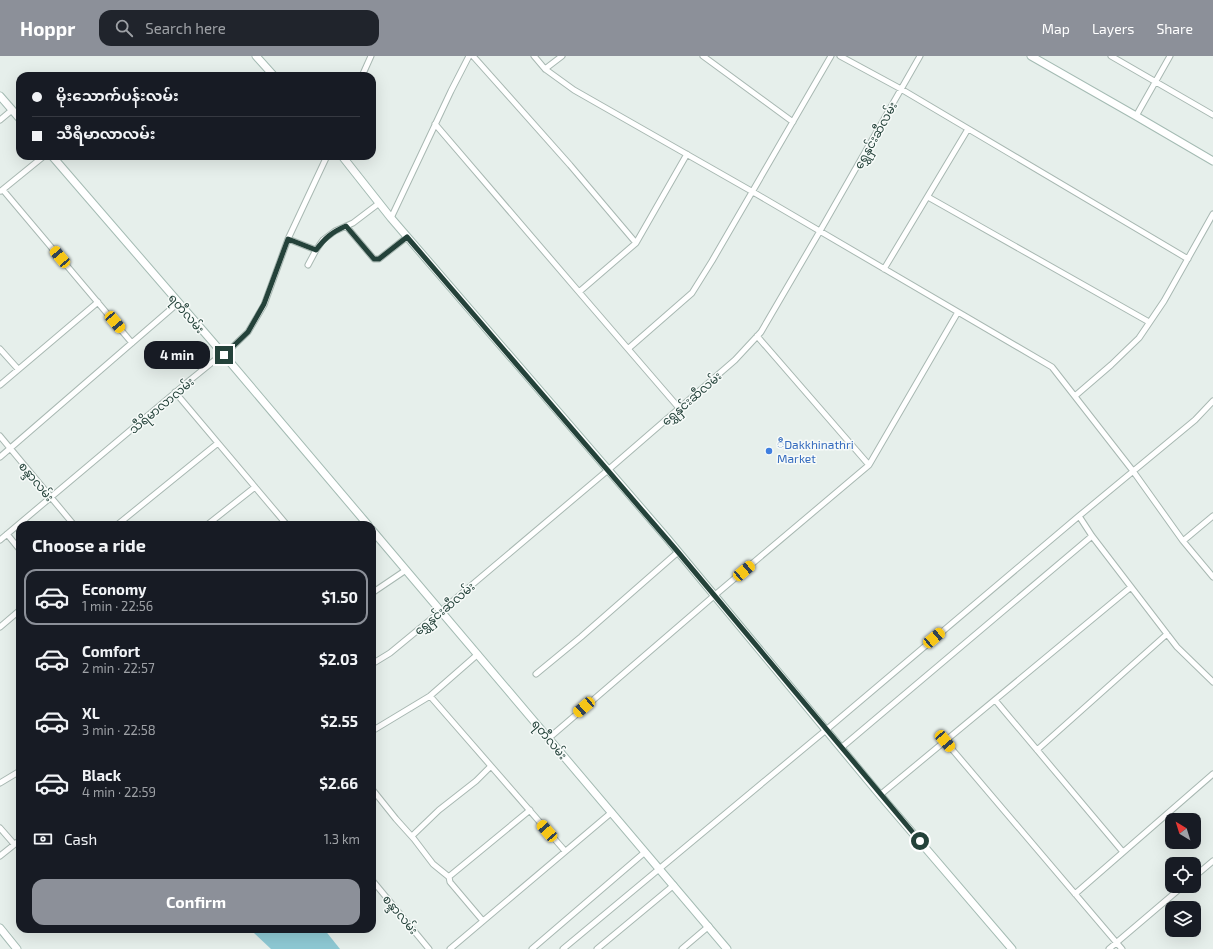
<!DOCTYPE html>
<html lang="en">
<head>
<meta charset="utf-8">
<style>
	:root { --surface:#171b24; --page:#20242c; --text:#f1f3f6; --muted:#9ea1a6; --line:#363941; --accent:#8c9099 }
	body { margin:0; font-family:"Exo 2","Noto Sans Myanmar",sans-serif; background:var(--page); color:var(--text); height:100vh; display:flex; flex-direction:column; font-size:15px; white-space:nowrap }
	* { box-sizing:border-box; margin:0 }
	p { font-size:13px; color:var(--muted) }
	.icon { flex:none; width:22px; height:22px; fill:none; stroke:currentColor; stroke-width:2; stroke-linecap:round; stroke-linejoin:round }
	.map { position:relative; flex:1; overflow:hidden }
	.panel { position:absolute; left:16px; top:465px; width:360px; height:412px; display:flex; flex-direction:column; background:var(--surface); border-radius:12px; box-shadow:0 4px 16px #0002 }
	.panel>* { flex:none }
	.banner { position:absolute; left:16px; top:16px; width:360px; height:88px; border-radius:12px; box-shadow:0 4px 16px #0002; display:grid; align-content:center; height:88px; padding:0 16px; background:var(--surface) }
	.needle { width:26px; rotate:322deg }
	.tools { position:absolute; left:1165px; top:757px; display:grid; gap:8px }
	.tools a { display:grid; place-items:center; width:36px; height:36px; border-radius:8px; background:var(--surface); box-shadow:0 4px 16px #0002; font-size:20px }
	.end { position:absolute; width:18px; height:18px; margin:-9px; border:5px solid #24423a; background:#fff; box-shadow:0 0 0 2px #fff }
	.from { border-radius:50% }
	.bubble { position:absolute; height:28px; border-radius:12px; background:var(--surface); box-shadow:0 4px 16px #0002; font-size:13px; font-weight:700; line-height:28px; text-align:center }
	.car { position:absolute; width:12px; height:24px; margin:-12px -6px; border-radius:5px; box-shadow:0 0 3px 1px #0007; background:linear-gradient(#f5c518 24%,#345 0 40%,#f5c518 0 76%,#345 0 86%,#f5c518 0) }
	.banner b { display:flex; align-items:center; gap:14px; height:38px; font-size:15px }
	.banner b+b { border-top:1px solid var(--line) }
	.banner i { width:10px; height:10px; background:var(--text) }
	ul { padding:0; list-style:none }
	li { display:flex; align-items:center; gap:12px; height:56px; margin:0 8px 6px; padding:0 8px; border:2px solid transparent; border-radius:12px }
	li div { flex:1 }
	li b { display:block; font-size:15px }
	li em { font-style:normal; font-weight:700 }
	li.selected { border-color:var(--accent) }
	li>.icon { width:36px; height:36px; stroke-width:1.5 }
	h2 { padding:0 16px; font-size:18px; line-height:48px }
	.pay { display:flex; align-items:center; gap:10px; height:44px; padding:0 16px; font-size:15px }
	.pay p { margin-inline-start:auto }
	.primary-button { display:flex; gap:8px; margin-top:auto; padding:8px 16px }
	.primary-button a { flex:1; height:46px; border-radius:12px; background:var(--accent); color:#fff; font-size:16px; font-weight:700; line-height:46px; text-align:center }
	header { display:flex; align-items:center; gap:24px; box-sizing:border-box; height:56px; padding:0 20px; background:var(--accent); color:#fff }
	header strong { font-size:19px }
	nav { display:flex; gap:22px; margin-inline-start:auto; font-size:14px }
	.search { width:280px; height:36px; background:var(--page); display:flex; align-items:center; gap:10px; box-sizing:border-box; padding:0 14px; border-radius:12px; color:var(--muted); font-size:15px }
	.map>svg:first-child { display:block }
	.water { fill:#8ec9d4 }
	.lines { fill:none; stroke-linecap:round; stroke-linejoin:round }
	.street-casing { stroke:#a8b8b2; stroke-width:7 }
	.secondary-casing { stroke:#a4bbb3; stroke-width:9 }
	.street { stroke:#fff; stroke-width:5 }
	.secondary { stroke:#fff; stroke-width:7 }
	.route { stroke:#24423a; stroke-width:5 }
	.shop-dot { fill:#3f7fe0; stroke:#f7fbf9; stroke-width:1.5 }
	.labels { text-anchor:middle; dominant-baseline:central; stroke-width:3; stroke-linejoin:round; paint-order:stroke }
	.street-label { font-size:12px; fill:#24423a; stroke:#f7fbf9 }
	.shop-label { font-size:12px; fill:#366cbe; stroke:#f7fbf9; text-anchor:start }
</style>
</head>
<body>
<header>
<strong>Hoppr</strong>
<div class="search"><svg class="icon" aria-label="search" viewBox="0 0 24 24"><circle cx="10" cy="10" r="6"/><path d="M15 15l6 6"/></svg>Search here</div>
<nav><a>Map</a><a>Layers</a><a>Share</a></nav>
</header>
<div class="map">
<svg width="1213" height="893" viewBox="0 0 1213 893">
	<rect width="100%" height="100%" fill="#e6efeb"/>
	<!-- water -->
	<path class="water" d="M257 873H324L340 893H271L254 877Z"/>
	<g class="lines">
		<!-- street casing -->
		<g class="street-casing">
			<path id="street" d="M473 0 570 109 636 187
				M534 0 545 13 574 34 753 136 1052 311 1133 415 1183 485 1213 521
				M703 0 793 66
				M840 0 901 33 1188 203
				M1111 0 1213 59
				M545 13 562 0
				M362 20 371 0
				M1136 60 1170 0
				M0 64 12 54
				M435 68 579 236 636 187 687 98
				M3 134 132 287
				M1 135 44 100
				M928 141 1149 266
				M391 162 451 35 469 0
				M346 170 374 203H379L407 181
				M288 183 316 194
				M308 209 316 194 323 184 335 175 353 167 378 148
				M884 213 968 73
				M579 236 679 352
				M629 292 692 237 712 205 831 0
				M0 293 18 313
				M0 329 98 246
				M175 336 287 469
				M1075 340 1111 309 1139 282 1164 245 1213 158
				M0 380 74 469
				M0 401 178 247
				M869 409 958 256
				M1079 460 1092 480 1177 591 1213 626
				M117 469 218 387
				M207 469 255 431
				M7 478 20 494
				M0 484 189 325 215 304 224 299 248 276 264 249 288 183 327 100
				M1183 485 1213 460
				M372 537 406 514
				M0 571 20 554
				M372 608 390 597 441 555 608 414 735 304 761 276 820 175 920 0
				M536 618 581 581 678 496
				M430 640 565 795
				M995 644 1123 796
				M372 675 430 640 478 598
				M549 682 715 539 869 409 757 280
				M945 685 1122 893
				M841 692 1092 480
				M1037 694 1167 578
				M0 727 20 715
				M372 733 396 763 414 783 433 808 449 821
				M880 739 1131 531
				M0 772 14 788
				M412 780 439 754 476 725 491 710
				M0 800 20 784
				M1194 821 1213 805
				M372 824 429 893
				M1075 838 1213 718
				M483 865 450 826 449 821 451 819 530 754
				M450 893 612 756
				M532 893 645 796
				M563 893 826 674 1079 460 1195 364 1213 345
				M597 893 674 829
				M682 893 709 870
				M1109 893 1183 830"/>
		</g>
		<!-- secondary casing -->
		<g class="secondary-casing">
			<path id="secondary" d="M256 0 274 20
				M1031 0 1136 60 1213 105
				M0 40 20 63
				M52 100 224 299 368 469
				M342 100 391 162 666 481 880 739 1012 893
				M372 474 727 893
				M0 872 17 893"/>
		</g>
		<!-- street -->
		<use href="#street" class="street"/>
		<!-- secondary -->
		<use href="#secondary" class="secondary"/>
	</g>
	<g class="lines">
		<!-- route -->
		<path class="route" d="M224 299 248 276 264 248 288 183 316 194C325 182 332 176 346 170L374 203H379L407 181 678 496 920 785"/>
	</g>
	<!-- markers -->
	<circle class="shop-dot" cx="769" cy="395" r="4"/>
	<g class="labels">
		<!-- street labels -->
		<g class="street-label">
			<text transform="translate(875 79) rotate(-61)">ရွှေနှင်းဆီလမ်း</text>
			<text transform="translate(187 257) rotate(49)">ရတီလမ်း</text>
			<text transform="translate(691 342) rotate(-41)">ရွှေနှင်းဆီလမ်း</text>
			<text transform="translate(161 349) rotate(-40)">သီရိမာလာလမ်း</text>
			<text transform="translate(37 425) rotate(50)">စန္ဒာလမ်း</text>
			<text transform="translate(444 552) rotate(-40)">ရွှေနှင်းဆီလမ်း</text>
			<text transform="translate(550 683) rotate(50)">ရတီလမ်း</text>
			<text transform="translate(401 858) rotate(50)">စန္ဒာလမ်း</text>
		</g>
		<!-- shop labels -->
		<g class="shop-label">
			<text x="777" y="388">ီDakkhinathri<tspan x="777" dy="14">Market</tspan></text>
		</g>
	</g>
</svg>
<div class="tools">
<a><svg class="needle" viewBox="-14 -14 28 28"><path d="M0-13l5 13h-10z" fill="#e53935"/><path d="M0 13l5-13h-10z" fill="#9ea1a6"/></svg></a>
<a><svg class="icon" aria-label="locate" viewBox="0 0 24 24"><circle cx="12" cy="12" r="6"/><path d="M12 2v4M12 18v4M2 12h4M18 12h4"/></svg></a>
<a><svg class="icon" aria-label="layers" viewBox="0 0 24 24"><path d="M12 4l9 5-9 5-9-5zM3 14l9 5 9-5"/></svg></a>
</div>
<i class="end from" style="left:920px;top:785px"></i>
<i class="end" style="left:224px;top:299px"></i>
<div class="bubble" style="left:144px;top:285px;width:66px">4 min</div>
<i class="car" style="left:60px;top:201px;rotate:320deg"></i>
<i class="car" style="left:115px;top:266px;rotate:140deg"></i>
<i class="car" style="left:744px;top:515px;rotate:50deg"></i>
<i class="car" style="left:934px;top:582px;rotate:50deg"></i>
<i class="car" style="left:584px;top:651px;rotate:229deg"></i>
<i class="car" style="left:945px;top:685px;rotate:140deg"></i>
<i class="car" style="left:547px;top:775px;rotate:319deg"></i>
<div class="banner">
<b><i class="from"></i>မိုးသောက်ပန်းလမ်း</b>
<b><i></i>သီရိမာလာလမ်း</b>
</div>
<section class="panel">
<h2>Choose a ride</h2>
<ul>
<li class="selected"><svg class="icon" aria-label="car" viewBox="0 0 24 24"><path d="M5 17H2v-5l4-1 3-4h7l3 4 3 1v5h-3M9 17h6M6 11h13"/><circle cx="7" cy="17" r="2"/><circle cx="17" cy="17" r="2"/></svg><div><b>Economy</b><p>1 min · 22:56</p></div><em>$1.50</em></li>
<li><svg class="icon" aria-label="car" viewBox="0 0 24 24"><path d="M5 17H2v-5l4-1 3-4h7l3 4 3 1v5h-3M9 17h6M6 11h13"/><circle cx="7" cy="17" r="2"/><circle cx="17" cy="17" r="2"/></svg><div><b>Comfort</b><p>2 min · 22:57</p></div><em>$2.03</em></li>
<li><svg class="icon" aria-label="car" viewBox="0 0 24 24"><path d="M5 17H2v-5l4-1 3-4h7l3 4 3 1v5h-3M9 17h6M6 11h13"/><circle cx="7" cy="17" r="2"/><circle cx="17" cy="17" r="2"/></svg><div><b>XL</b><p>3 min · 22:58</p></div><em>$2.55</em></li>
<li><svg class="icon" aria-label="car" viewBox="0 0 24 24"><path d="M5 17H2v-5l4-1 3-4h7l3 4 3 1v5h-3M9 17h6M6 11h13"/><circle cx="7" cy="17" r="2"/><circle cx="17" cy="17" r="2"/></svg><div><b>Black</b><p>4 min · 22:59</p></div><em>$2.66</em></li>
</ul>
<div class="pay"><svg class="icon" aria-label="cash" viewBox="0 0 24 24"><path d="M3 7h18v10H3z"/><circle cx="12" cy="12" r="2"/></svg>Cash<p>1.3 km</p></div>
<div class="primary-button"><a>Confirm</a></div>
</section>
</div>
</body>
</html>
